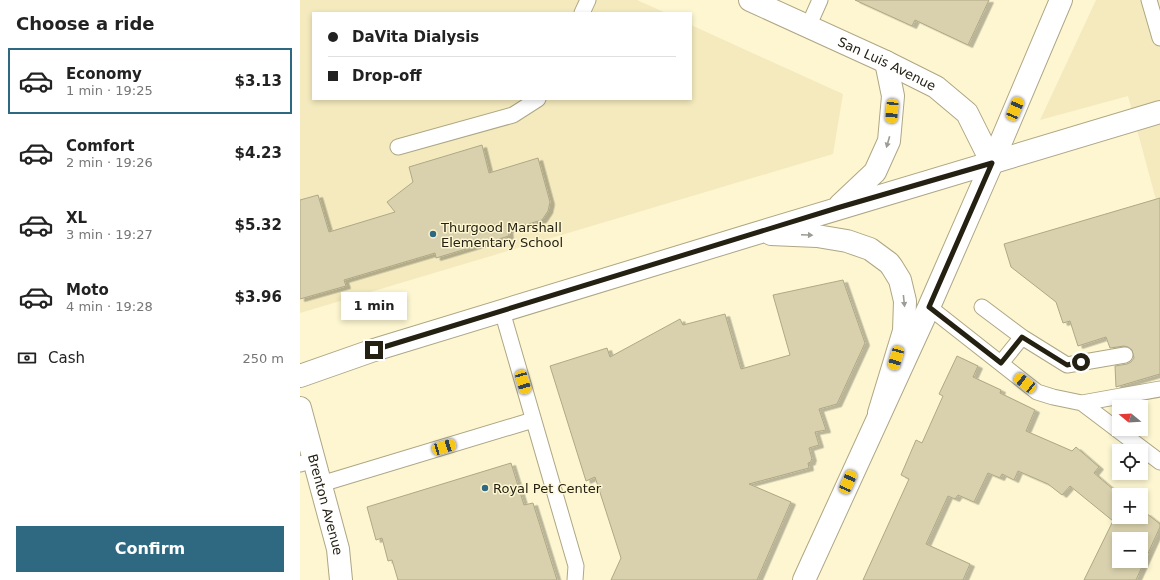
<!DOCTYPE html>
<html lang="en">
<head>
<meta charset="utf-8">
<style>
	:root { --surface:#fff; --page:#f6f6f6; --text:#222; --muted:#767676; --line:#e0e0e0; --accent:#2e6981 }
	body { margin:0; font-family:"DejaVu Sans",sans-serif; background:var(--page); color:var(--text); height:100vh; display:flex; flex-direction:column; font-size:15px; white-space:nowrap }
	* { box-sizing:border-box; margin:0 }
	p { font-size:13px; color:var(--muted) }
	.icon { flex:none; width:22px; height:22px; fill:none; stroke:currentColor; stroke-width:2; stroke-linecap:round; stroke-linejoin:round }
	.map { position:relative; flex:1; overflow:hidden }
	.details { display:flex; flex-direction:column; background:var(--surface); width:300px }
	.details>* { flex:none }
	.banner { position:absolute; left:12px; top:12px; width:380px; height:88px; border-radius:0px; box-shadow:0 2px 6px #0003; display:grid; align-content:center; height:88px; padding:0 16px; background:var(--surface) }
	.needle { width:26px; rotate:288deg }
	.fabs { position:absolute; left:812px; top:400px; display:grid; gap:8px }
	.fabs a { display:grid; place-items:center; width:36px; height:36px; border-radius:0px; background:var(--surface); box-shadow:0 2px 6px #0003; font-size:20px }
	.end { position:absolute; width:18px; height:18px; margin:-9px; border:5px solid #242113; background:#fff; box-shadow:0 0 0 2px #fff }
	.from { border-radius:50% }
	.bubble { position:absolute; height:28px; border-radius:0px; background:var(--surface); box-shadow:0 2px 6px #0003; font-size:13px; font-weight:700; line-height:28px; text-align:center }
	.car { position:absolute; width:12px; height:24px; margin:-12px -6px; border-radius:5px; box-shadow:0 0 3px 1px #0007; background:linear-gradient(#f5c518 24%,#345 0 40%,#f5c518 0 76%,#345 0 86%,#f5c518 0) }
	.banner b { display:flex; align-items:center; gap:14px; height:38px; font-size:15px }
	.banner b+b { border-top:1px solid var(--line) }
	.banner i { width:10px; height:10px; background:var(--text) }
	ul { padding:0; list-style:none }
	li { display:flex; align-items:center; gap:12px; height:66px; margin:0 8px 6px; padding:0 8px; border:2px solid transparent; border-radius:0px }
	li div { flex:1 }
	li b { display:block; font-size:15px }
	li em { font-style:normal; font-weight:700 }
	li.active { border-color:var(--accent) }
	li>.icon { width:36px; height:36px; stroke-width:1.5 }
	h2 { padding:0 16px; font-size:18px; line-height:48px }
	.pay { display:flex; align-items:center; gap:10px; height:44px; padding:0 16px; font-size:15px }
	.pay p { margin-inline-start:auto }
	.cta { display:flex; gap:8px; margin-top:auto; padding:8px 16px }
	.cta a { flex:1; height:46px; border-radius:0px; background:var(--accent); color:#fff; font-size:16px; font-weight:700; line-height:46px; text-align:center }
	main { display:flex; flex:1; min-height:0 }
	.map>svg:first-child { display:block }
	.built { fill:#f4eabe }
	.building { fill:#d9d1ad; stroke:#afa885; fill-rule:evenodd; filter:url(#shadow) }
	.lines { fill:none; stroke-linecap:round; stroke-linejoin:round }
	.service-casing { stroke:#aea684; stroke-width:17 }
	.minor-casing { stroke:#aea684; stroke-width:24 }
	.tertiary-casing { stroke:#aea684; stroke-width:24 }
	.secondary-casing { stroke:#aea684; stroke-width:24 }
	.service { stroke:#fff; stroke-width:15 }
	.minor { stroke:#fff; stroke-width:22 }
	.tertiary { stroke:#fff; stroke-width:22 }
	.secondary { stroke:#fff; stroke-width:22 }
	.oneway { fill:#9c9b95 }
	.route { stroke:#242113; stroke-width:5 }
	.poi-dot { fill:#2e6981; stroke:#fdf6d1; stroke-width:1.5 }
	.labels { text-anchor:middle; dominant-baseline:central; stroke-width:3; stroke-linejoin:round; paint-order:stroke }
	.street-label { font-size:13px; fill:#242113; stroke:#fdf6d1 }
	.poi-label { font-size:13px; fill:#242113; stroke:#fdf6d1; text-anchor:start }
</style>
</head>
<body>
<main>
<section class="details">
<h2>Choose a ride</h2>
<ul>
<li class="active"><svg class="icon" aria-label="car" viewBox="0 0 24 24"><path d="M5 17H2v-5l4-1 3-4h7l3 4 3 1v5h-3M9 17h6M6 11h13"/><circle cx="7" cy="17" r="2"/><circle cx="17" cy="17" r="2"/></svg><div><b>Economy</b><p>1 min · 19:25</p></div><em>$3.13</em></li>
<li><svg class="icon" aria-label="car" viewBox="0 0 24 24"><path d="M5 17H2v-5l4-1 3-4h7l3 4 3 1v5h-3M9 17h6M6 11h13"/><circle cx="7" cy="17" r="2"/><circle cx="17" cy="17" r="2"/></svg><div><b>Comfort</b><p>2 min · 19:26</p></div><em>$4.23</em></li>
<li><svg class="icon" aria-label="car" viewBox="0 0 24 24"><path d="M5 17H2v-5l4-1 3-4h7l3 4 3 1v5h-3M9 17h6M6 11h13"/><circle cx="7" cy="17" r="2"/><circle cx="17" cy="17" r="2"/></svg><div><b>XL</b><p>3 min · 19:27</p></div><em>$5.32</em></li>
<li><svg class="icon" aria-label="car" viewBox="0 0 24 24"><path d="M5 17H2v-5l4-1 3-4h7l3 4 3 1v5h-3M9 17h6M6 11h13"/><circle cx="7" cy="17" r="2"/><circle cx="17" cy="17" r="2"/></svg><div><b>Moto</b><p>4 min · 19:28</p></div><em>$3.96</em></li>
</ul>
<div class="pay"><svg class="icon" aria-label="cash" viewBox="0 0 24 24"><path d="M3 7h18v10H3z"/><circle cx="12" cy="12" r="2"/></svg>Cash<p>250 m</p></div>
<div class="cta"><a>Confirm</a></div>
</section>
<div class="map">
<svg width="860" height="580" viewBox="0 0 860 580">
	<defs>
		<filter id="shadow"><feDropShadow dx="4.5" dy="2.5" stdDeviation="0" flood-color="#0004"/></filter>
	</defs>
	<rect width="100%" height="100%" fill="#fdf6d1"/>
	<!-- built -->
	<path class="built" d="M0 0H337L366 13H13V99H391V25L543 94 533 154 0 313Z
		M796 0H860V215L828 96 740 120Z"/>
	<!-- building -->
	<path class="building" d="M555 0H689L668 45 615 20 612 26Z
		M182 145 189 173 238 158 250 202 248 211 242 220 208 230 209 236 136 258 135 253 44 280 46 286 0 299V200L18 195 29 232 95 212 87 202 113 182 109 167Z
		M860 198V374L816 387 815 366 827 364 831 362 834 358 832 350 828 347 824 346 810 348 806 337 778 346 770 321 763 323 756 302 711 267 704 244Z
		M543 280 565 343 537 404 519 409 526 430 515 432 519 445 509 448 512 459 511 460V462L508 463 509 468 449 484 491 502 457 580H311L321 558 295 477 286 481 250 366 307 348 310 357 380 319 383 325 425 314 441 369 490 355 473 295Z
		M657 356 678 366 673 377 701 390 700 393 735 410 726 431 772 451 776 447 799 467 794 473 820 495 819 517H841V513L844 515 846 513 860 524V527L836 580H784L813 521 770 486 762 495 748 484 718 471 714 480 702 474 700 478 688 473 674 502 658 495 655 499 648 496 626 544 670 564 663 580H563L609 479 601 475 616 440 622 443 643 396 639 394ZM819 539H841V561H819Z
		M211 463 224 505 233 503 257 580H98L92 560 88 561 82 538 76 540 67 507Z"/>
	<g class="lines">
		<!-- service casing -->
		<g class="service-casing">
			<path id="service" d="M849 0 860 38
				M282 13 288 0
				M508 27 520 0
				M98 147 213 115 238 99
				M629 307 737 392 753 397 782 403 860 389
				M682 307 722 337
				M202 311 276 566 275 580
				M701 363 722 337 767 365 825 355
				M782 403 860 462
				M0 464 14 460
				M21 484 233 420"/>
		</g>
		<!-- minor casing -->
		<g class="minor-casing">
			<g id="minor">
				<path id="s1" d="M0 408 38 549 41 580"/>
			</g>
		</g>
		<!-- tertiary casing -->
		<g class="tertiary-casing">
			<g id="tertiary">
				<path id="s2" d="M450 0 586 62 636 87 667 113 692 163"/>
				<path d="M504 580 629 307 692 163 761 0"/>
			</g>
		</g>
		<!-- secondary casing -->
		<g class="secondary-casing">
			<path id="secondary" d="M540 205 575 172 589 141 593 96 586 62
				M471 234 517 236 547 241 570 249 589 263 592 267 600 280 605 301 604 331 579 413
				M0 376 74 350 454 234 860 112"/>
		</g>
		<!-- service -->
		<use href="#service" class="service"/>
		<!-- minor -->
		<use href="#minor" class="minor"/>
		<!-- tertiary -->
		<use href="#tertiary" class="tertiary"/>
		<!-- secondary -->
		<use href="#secondary" class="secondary"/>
	</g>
	<!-- one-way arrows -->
	<defs><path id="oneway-solid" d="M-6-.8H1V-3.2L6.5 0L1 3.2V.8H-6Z"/></defs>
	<g class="oneway">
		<use href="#oneway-solid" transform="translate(588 142) rotate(106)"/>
		<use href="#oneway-solid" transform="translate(507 235) rotate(2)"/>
		<use href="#oneway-solid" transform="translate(604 301) rotate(84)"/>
	</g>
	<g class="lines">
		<!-- route -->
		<path class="route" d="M74 350 537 208 692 163 629 307 701 363 722 337 767 365 781 362"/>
	</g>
	<!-- markers -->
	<g class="poi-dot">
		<circle cx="133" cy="234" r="4"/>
		<circle cx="185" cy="488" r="4"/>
	</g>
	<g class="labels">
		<!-- street labels -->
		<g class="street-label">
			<text stroke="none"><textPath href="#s2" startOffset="151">San Luis Avenue</textPath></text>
			<text stroke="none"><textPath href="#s1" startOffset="100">Brenton Avenue</textPath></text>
		</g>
		<!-- poi labels -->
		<g class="poi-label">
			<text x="141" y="227">Thurgood Marshall<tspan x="141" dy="15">Elementary School</tspan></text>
			<text x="193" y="488">Royal Pet Center</text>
		</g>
	</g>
</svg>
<div class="fabs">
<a><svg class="needle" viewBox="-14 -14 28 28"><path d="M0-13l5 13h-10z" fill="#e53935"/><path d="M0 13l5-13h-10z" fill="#767676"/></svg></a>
<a><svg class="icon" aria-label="locate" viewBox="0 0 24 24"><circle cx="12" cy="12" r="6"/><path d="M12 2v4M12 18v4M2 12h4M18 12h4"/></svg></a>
<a>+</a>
<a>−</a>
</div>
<i class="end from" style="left:781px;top:362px"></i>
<i class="end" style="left:74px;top:350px"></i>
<div class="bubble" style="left:41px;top:292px;width:66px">1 min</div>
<i class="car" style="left:715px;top:109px;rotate:23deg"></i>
<i class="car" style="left:592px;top:111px;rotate:185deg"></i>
<i class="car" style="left:596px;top:358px;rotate:196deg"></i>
<i class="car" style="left:223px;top:382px;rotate:164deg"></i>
<i class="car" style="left:725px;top:383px;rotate:308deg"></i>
<i class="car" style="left:144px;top:447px;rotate:73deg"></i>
<i class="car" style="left:548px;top:482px;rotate:24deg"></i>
<div class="banner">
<b><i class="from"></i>DaVita Dialysis</b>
<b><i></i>Drop-off</b>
</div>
</div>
</main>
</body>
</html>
